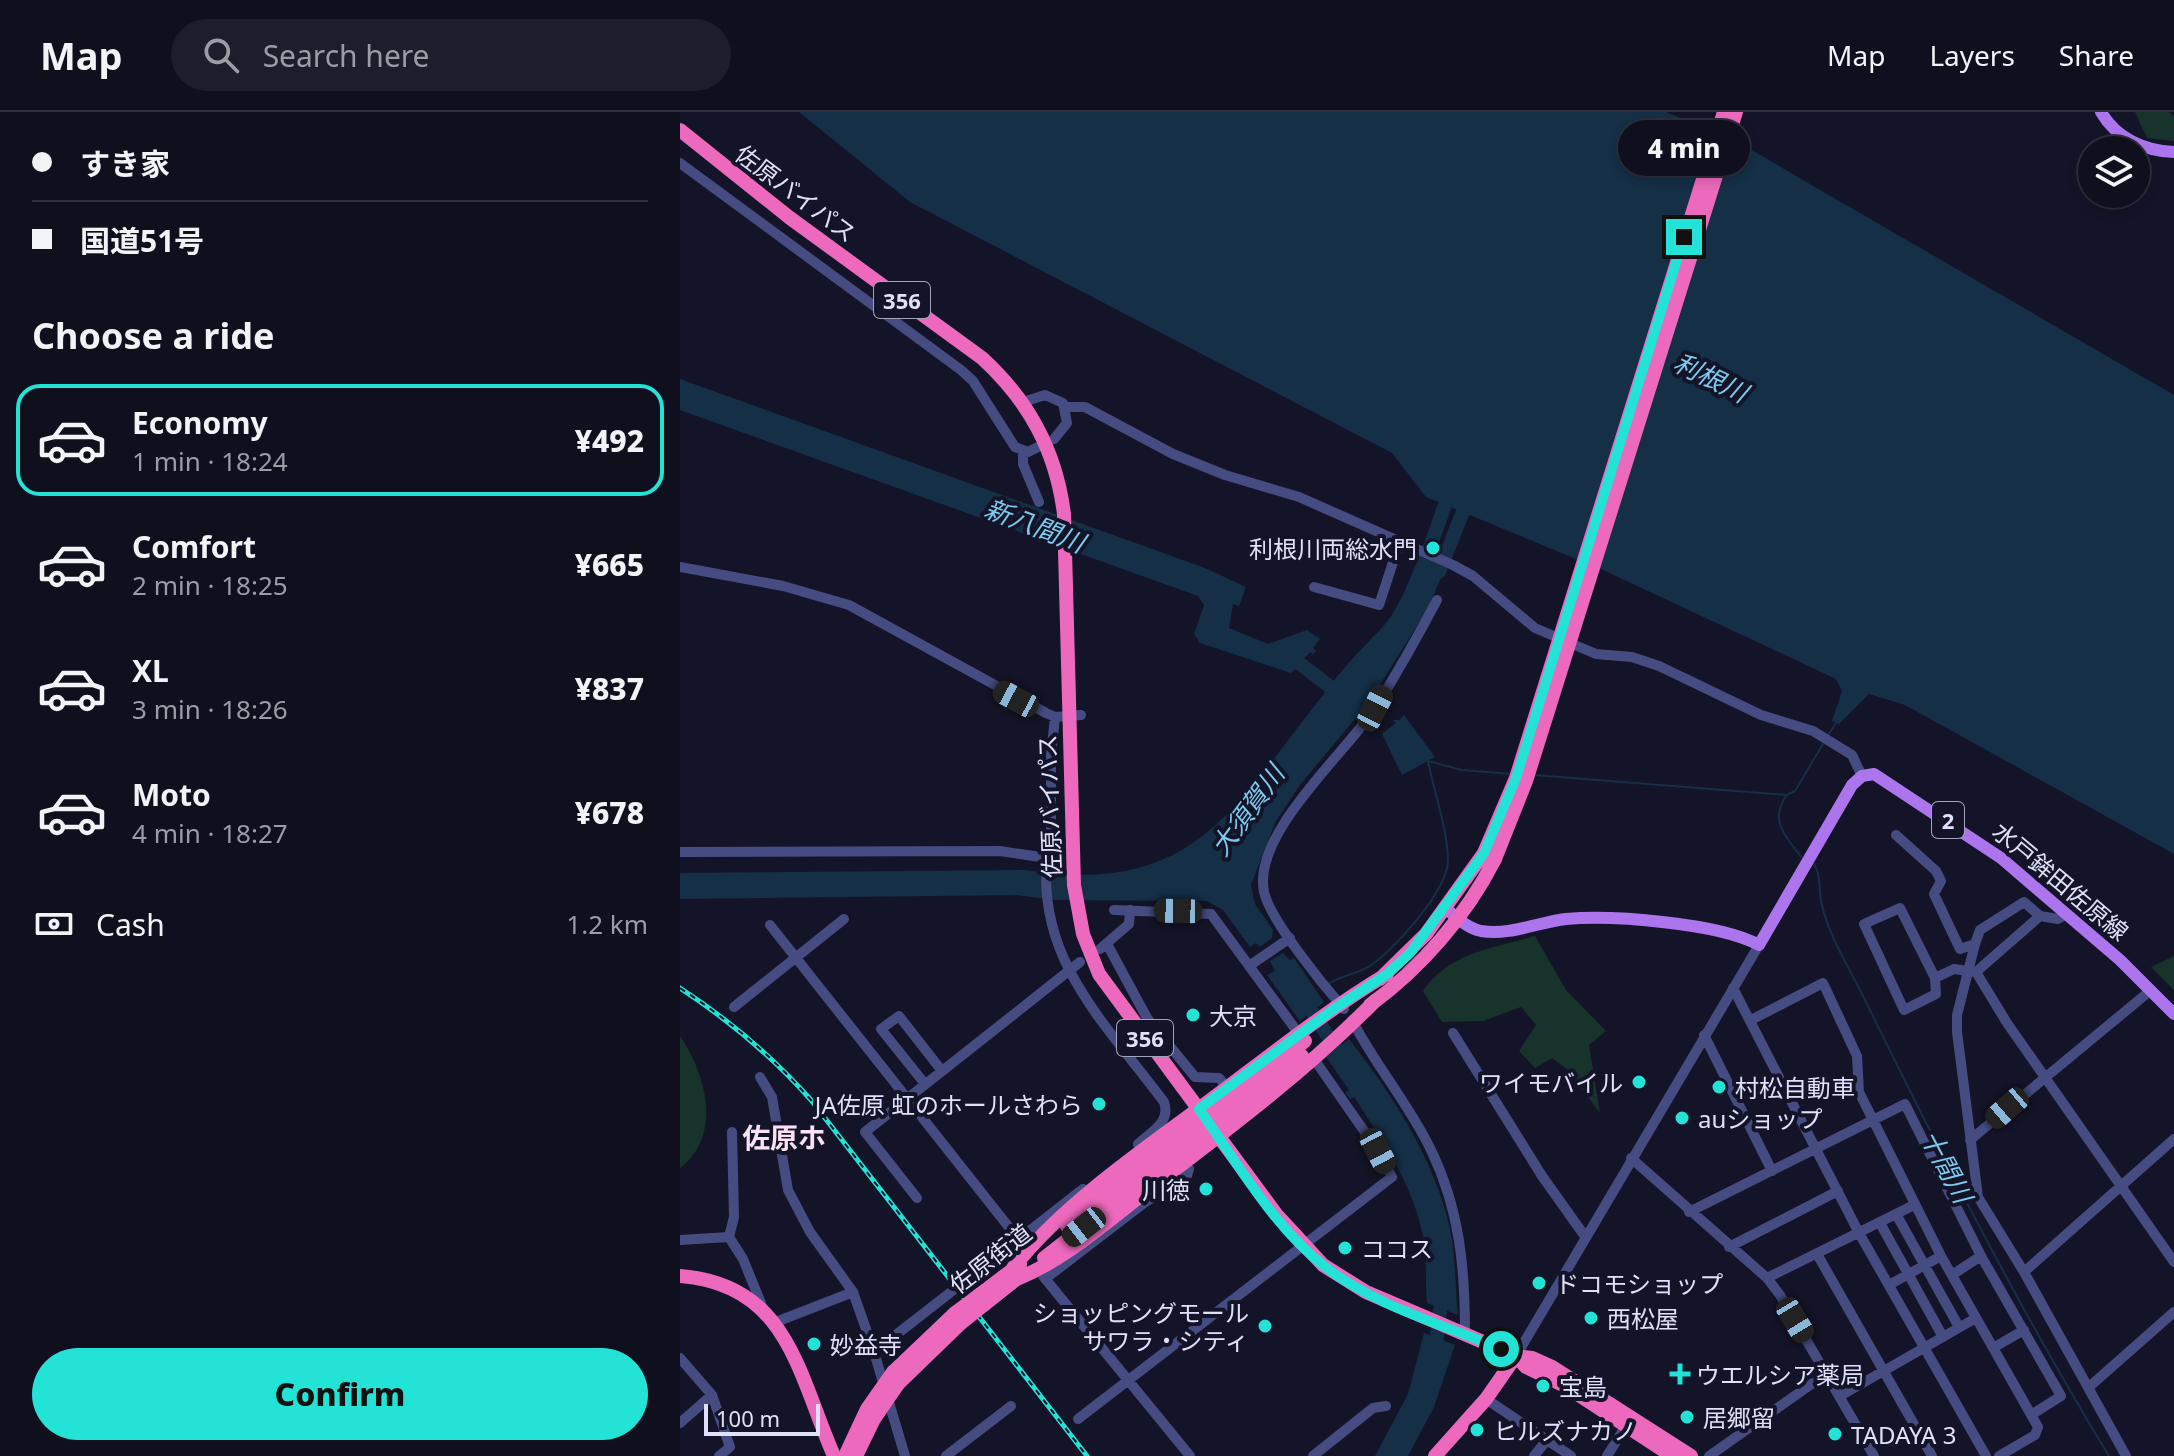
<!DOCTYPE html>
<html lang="en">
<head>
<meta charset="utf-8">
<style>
	:root { --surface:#0f0f1e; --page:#1d1d2b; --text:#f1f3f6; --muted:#9b9ca4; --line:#2f2f3c; --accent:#23e3d7 }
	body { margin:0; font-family:"Noto Sans","Noto Sans JP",sans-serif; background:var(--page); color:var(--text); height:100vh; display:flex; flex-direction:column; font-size:30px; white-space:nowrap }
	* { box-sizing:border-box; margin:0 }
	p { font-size:26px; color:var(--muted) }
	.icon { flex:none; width:44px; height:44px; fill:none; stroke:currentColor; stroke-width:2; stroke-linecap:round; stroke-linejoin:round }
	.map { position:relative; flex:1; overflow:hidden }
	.drawer { display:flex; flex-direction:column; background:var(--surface); width:680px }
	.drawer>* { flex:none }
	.guide { display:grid; align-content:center; height:176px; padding:0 32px; background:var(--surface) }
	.tools { position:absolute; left:1398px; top:24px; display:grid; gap:16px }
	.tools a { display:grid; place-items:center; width:72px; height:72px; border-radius:50%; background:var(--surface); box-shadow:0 4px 12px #0003,0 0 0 2px var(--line); font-size:40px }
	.scale { position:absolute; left:24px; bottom:20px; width:116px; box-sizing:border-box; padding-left:8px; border:4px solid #dfe1fb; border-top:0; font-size:22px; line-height:28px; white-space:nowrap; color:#dfe1fb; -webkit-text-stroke:6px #141428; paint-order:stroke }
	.end { position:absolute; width:36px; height:36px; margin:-18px; border:10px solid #23e3d7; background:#111; box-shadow:0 0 0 4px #111 }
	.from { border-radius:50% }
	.bubble { position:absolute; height:56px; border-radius:28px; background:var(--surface); box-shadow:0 4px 12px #0003,0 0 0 2px var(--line); font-size:26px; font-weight:800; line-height:56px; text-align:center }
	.car { position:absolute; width:24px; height:48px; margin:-24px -12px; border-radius:10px; box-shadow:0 0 6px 2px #0007; background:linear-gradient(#222 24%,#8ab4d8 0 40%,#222 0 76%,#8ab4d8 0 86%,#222 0) }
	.guide b { display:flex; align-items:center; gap:28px; height:76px; font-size:30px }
	.guide b+b { border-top:2px solid var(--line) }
	.guide i { width:20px; height:20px; background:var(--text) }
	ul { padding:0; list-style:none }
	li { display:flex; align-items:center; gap:24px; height:112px; margin:0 16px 12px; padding:0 16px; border:4px solid transparent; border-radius:24px }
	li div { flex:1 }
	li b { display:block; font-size:30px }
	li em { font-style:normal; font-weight:800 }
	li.on { border-color:var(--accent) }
	li>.icon { width:72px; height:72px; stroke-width:1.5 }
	h2 { padding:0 32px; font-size:36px; line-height:96px }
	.pay { display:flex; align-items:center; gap:20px; height:88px; padding:0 32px; font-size:30px }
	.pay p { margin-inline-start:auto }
	.button { display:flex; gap:16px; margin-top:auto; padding:16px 32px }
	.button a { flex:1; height:92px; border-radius:48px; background:var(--accent); color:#111; font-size:32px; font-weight:800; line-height:92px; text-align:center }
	header { display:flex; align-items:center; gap:48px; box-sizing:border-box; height:112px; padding:0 40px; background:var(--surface); border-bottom:2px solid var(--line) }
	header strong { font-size:38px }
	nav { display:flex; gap:44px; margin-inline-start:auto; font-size:28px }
	.search { width:560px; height:72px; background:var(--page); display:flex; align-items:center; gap:20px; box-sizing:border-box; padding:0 28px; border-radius:44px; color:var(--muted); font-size:30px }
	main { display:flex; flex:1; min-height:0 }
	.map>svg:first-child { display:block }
	.green { fill:#18322c }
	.water { fill:#142f46 }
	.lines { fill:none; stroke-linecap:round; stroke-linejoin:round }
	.stream { stroke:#142f46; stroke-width:2 }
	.river { stroke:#142f46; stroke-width:14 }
	.minor { stroke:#454c81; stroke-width:10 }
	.major { stroke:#ac74ed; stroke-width:12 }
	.highway { stroke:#ec69bd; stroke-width:14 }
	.rail-casing { stroke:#23e3d7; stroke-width:5 }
	.rail { stroke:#141428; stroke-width:2; stroke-dasharray:6; stroke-linecap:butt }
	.highway-bridge { stroke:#ec69bd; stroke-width:14 }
	.route { stroke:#23e3d7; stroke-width:10 }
	.poi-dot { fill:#23e3d7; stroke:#141428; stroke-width:3 }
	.labels { text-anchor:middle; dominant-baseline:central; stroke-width:8; stroke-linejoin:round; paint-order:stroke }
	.shield { fill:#141428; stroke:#a2a4bc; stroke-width:2 }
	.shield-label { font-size:22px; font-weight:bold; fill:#dfe1fb }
	.street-label { font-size:24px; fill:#dfe1fb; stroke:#141428 }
	.poi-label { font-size:24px; fill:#dfe1fb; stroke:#141428; text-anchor:start }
	.water-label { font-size:26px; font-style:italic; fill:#7acbee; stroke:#141428 }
	.quarter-label { font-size:28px; font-weight:bold; fill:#fbe1f6; stroke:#141428 }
</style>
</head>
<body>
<header>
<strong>Map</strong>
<div class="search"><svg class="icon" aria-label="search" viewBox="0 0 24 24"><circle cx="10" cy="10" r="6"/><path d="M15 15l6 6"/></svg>Search here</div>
<nav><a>Map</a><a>Layers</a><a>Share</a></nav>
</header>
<main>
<section class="drawer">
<div class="guide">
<b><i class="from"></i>すき家</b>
<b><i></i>国道51号</b>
</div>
<h2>Choose a ride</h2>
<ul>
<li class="on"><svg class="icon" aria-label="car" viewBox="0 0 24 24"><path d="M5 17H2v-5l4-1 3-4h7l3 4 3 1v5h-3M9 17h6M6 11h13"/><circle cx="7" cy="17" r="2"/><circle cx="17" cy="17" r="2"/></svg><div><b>Economy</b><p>1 min · 18:24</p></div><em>¥492</em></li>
<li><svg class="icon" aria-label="car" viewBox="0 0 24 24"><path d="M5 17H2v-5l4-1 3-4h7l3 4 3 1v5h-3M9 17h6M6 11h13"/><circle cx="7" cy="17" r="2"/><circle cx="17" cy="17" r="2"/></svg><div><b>Comfort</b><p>2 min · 18:25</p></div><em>¥665</em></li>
<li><svg class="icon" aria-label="car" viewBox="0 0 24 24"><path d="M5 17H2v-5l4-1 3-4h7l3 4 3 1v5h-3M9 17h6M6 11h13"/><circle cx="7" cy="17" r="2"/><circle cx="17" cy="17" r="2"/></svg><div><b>XL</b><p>3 min · 18:26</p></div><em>¥837</em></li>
<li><svg class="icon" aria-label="car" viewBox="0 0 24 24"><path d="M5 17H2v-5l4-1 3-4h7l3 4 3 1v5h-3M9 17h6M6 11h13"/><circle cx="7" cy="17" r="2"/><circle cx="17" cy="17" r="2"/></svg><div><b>Moto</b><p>4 min · 18:27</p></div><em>¥678</em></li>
</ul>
<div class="pay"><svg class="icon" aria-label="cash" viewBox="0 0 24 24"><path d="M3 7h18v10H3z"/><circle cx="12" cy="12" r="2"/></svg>Cash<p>1.2 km</p></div>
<div class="button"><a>Confirm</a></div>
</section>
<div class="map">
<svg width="1494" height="1344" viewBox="0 0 1494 1344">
	<rect width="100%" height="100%" fill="#141428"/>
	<!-- green -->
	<path class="green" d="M1455 0H1489L1494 4V29L1467 26Z
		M855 824 886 878 926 919 909 933 920 1001 888 958 872 946 855 956 839 939 856 913 841 895 803 909 762 910 743 879C768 841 813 836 855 824Z
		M1494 844V878L1471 855Z
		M0 924C26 962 43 1023 0 1056Z"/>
	<!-- water -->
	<path class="water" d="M119 0H986L1061 32 1494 283V742L1225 593 1189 582 1159 612 1152 609 1162 579 1156 567 923 458 746 385 712 341 230 90Z
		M0 267 525 456 566 475 559 494 553 492 549 516 588 532 627 518 640 527 633 536 636 539 633 542 630 540 622 549 636 560 633 565 619 554 611 561 520 531 514 522 524 493 518 484 0 298Z
		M740 443 765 455 749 495 689 590 620 673 596 709 571 773 575 792 593 818 592 826 580 835 576 831 570 835 543 798 527 789 374 788 337 783 0 787V761L345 758C516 785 553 695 647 578L649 570 652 571C667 552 681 537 698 520 718 501 729 468 740 443Z
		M724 603 755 645 722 663 702 622 716 611 713 608H719Z
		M603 841 610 848 614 846 644 890 620 909 587 863 595 859 590 849Z
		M669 927C712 982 755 1048 770 1117 776 1145 775 1175 778 1203L747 1191C745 1171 747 1151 744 1130 735 1075 704 1031 674 985L670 987 665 981 669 978 646 945Z
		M744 1221 775 1233 754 1295 728 1344H695L728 1282Z"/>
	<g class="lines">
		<!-- stream -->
		<path class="stream" d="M1148 623 1156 611
			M854 663 1106 683 1115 679 1143 632
			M1106 684C1089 710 1106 724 1121 745
			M1134 752C1142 765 1138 779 1142 793 1149 824 1168 854 1182 882 1259 1039 1338 1195 1429 1344
			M648 872C661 864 675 862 688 855 713 840 769 777 768 747 767 715 754 680 748 649L782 658 832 662"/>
		<!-- river -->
		<path class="river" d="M743 455 771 376
			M759 460 790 382
			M619 551 657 580
			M632 900 658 939
			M755 1243 762 1180"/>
		<!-- minor -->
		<path class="minor" d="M0 51 281 258 293 269 335 335 348 340 358 335
			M343 290 365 283 383 291 387 311 374 327
			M385 295H405L493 342 545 363 619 385 773 453 793 464 855 516 916 542 952 545 979 554 1081 603 1133 619 1172 643 1182 664
			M343 340V352L359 390
			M0 455 103 474 169 493 366 601 375 605 401 603
			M634 475 699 493 720 429
			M1216 723 1256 759 1261 769 1254 782 1280 837 1295 832 1277 903V920L1298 1085 1344 1160 1446 1344
			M0 740 320 739 367 746C357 849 427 913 484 990 491 1010 472 1019 458 1032L463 1038
			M367 746 371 734V644L375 605
			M434 798 531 802 619 922
			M90 813 339 1128
			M427 832 467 906 515 965 539 966 547 975
			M1295 832 1300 818 1344 790 1360 804 1378 807 1387 802
			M420 837 449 812 450 798
			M569 854 610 826
			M1296 860 1360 804
			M1255 866 1256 882 1224 898 1184 812 1220 796 1255 866 1274 857 1296 860 1327 911 1494 1150
			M1053 876 1179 1121 1306 1344
			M54 895 164 807
			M664 897C644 874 590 808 584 780 572 721 667 640 696 595 717 561 738 524 757 488
			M672 908C695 953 729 992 751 1038 780 1098 785 1157 785 1222
			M1071 908 1143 871 1177 944 1179 980 1261 1144 1358 1315 1355 1323 1319 1344
			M773 921 862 1064 904 1123
			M1024 923 1092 1059
			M80 965 92 985 108 1078 130 1120 173 1180 194 1240
			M245 972 201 917 219 904 262 959
			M1290 1028 1471 878
			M951 1046 1087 1166 1100 1183 1194 1344
			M237 1086 185 1020 400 850
			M1009 1100 1225 992 1301 1144 1381 1284 1351 1303
			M1216 1102 1279 1215
			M1200 1111 1263 1225
			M49 1125 54 1105 52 1020
			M0 1128 49 1125 63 1147 83 1196
			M1049 1135 1158 1079
			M1137 1142 1252 1344
			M1344 1160 1494 1027
			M1272 1163 1301 1144
			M363 1164 510 1344
			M1087 1166 1234 1093
			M365 1167 464 1091 507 1064 509 1057 504 1051
			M1209 1173 1261 1144
			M96 1210 173 1180
			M1313 1236 1344 1218
			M836 1244 1079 833
			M0 1246 32 1283 50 1335 39 1344
			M1409 1275 1494 1200
			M1160 1284 1296 1206
			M806 1287 867 1328 854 1344
			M398 1307 712 1065 698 1039 634 947
			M0 1311 32 1283
			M867 1328 891 1344
			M225 1344 194 1240 403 1077
			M266 1344 331 1294
			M633 1344 693 1296 706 1294
			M927 1344 949 1309
			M1029 1344 1133 1271"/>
		<!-- major -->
		<path class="major" d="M1421 0C1436 26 1464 39 1494 40
			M765 796C776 805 787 816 801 819 829 824 859 810 886 807 932 803 1039 811 1079 833L1172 673 1182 664 1194 662 1321 746 1440 848 1494 902"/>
		<!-- highway -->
		<path class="highway" d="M0 18 110 106 302 246C349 289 376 339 384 402L394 773 403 822 419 862 596 1102 643 1153 686 1180 836 1244 852 1246 872 1255 1011 1344
			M700 867 746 822 804 741
			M690 893C741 856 786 804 815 747
			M547 990 625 929
			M553 998 622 944
			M387 1114 509 1019
			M364 1146 515 1028
			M333 1156C381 1094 464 1037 528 990 587 946 644 900 707 862
			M0 1164C108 1172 118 1262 154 1344
			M337 1167C386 1147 425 1111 467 1079 546 1019 626 959 696 888
			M299 1183 340 1152
			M305 1192 344 1161
			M836 1244 846 1255 885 1274 992 1344
			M213 1260 275 1201
			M218 1272 281 1211
			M755 1344 806 1287 836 1244"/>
		<!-- rail casing -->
		<g class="rail-casing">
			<path id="rail" d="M0 876C49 908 92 944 131 988L407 1344"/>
		</g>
		<!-- rail -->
		<use href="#rail" class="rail"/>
		<!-- highway-bridge -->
		<path class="highway-bridge" d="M804 741 836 666 1044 0
			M815 747 846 669 1056 0
			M509 1019 547 990
			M515 1028 553 998
			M275 1201 299 1183
			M281 1211 305 1192
			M165 1344 187 1297 213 1260
			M176 1344 194 1307 218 1272"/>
	</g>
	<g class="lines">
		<!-- route -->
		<path class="route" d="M821 1237C762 1212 695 1194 644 1154 593 1114 556 1049 519 997L655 896 707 862 730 841 804 741 836 666 1004 125"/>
	</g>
	<!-- markers -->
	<g class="poi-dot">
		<circle cx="753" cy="436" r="8"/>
		<circle cx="513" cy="903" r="8"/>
		<circle cx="959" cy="970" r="8"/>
		<circle cx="1039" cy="975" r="8"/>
		<circle cx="419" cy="992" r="8"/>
		<circle cx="1002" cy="1006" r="8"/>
		<circle cx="526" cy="1077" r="8"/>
		<circle cx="665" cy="1136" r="8"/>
		<circle cx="859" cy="1171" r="8"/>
		<circle cx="911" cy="1206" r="8"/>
		<circle cx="585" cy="1214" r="8"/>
		<circle cx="134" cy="1232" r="8"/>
		<path d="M996 1250h8v8h8v8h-8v8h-8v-8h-8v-8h8z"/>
		<circle cx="863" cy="1274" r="8"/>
		<circle cx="1007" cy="1305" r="8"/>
		<circle cx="797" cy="1318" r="8"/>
		<circle cx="1155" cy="1322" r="8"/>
	</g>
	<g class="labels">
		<!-- shield labels -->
		<g class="shield">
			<rect x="194" y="170" width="56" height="36" rx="6"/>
			<rect x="1252" y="690" width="32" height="36" rx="6"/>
			<rect x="437" y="908" width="56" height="36" rx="6"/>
		</g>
		<g class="shield-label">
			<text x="222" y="188">356</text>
			<text x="1268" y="708">2</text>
			<text x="465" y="926">356</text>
		</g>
		<!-- street labels -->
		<g class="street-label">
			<text transform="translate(116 81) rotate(37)">佐原バイパス</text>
			<text transform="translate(369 694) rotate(-92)">佐原バイパス</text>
			<text transform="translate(1381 769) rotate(40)">水戸鉾田佐原線</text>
			<text transform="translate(310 1146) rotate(-38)">佐原街道</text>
		</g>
		<!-- poi labels -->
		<g class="poi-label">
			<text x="737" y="436" text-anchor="end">利根川両総水門</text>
			<text x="529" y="903">大京</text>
			<text x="943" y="970" text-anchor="end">ワイモバイル</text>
			<text x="1055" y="975">村松自動車</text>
			<text x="403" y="992" text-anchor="end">JA佐原 虹のホールさわら</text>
			<text x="1018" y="1006">auショップ</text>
			<text x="510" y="1077" text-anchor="end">川徳</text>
			<text x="681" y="1136">ココス</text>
			<text x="875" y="1171">ドコモショップ</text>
			<text x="569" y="1200" text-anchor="end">ショッピングモール<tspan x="569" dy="28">サワラ・シティ</tspan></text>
			<text x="927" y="1206">西松屋</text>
			<text x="150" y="1232">妙益寺</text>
			<text x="1016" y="1262">ウエルシア薬局</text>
			<text x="879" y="1274">宝島</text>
			<text x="1023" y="1305">居郷留</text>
			<text x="813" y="1318">ヒルズナカノ</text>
			<text x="1171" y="1322">TADAYA 3</text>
		</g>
		<!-- water labels -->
		<g class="water-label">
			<text transform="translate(1031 265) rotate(26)">利根川</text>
			<text transform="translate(355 413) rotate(21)">新八間川</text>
			<text transform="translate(567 698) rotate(-54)">大須賀川</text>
			<text transform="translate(1267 1054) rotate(62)">十間川</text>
		</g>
		<!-- quarter labels -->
		<g class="quarter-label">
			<text x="104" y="1025">佐原ホ</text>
		</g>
	</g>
</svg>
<div class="tools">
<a><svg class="icon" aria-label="layers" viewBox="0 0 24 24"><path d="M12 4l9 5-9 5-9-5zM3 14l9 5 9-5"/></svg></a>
</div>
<div class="scale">100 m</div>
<i class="end from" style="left:821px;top:1237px"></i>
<i class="end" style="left:1004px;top:125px"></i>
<div class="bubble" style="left:938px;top:8px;width:132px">4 min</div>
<i class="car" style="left:336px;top:587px;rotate:298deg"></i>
<i class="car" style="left:695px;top:596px;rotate:27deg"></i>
<i class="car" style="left:498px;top:799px;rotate:271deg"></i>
<i class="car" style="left:1327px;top:996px;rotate:229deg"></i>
<i class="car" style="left:698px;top:1039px;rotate:152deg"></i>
<i class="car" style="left:404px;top:1115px;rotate:232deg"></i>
<i class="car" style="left:1115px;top:1208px;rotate:149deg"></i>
</div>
</main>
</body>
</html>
